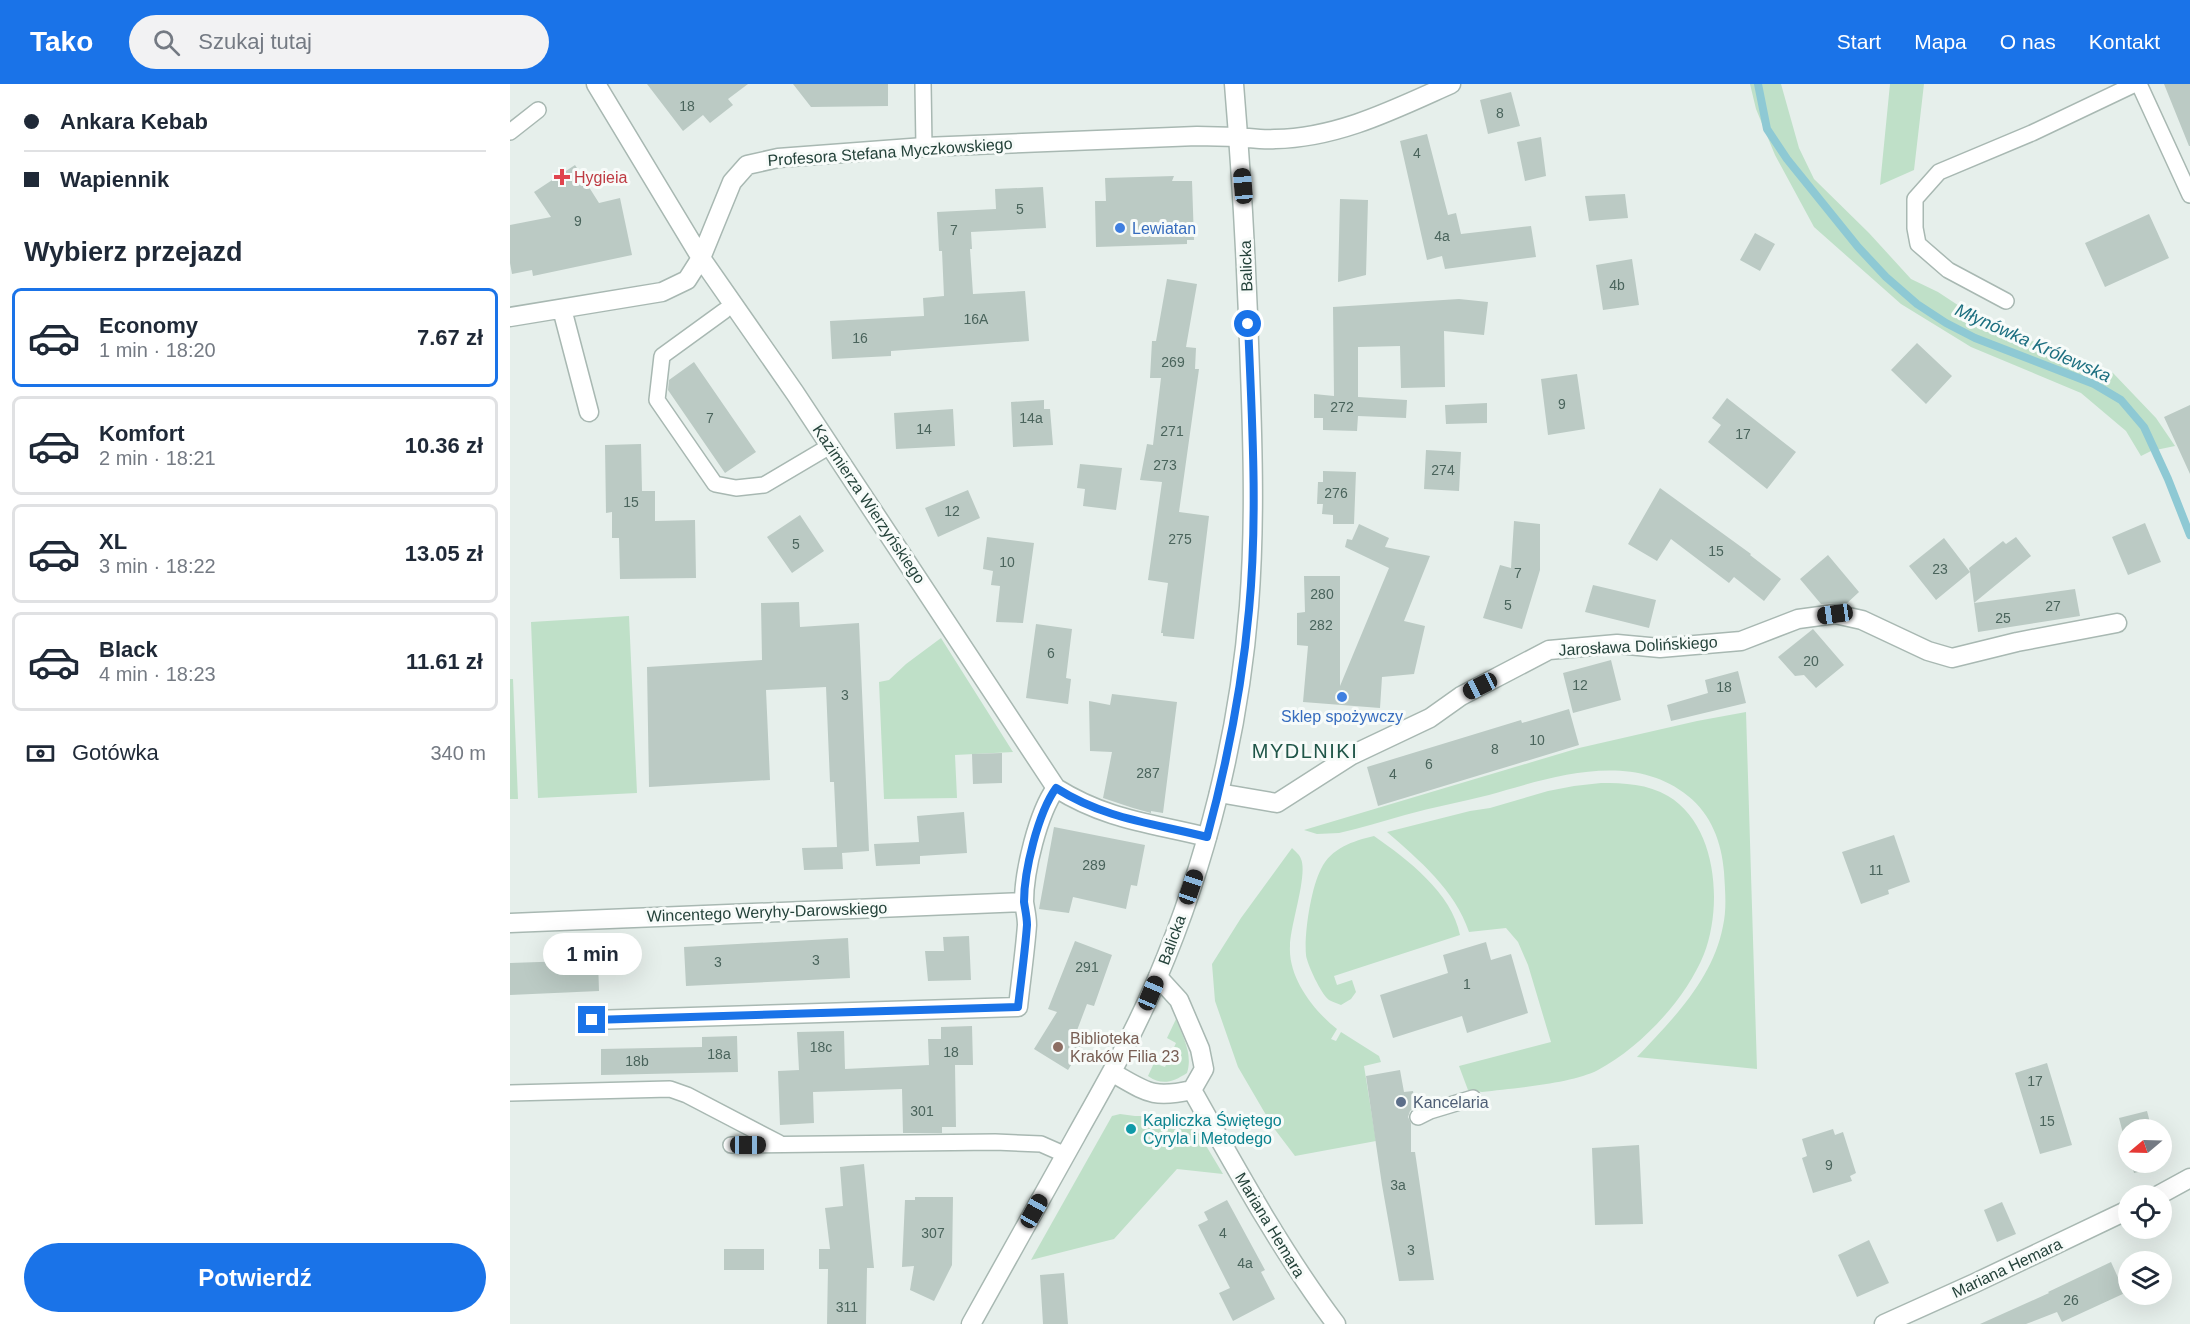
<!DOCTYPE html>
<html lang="pl">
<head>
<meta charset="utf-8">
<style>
	:root { --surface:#fff; --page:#f2f2f3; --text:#1f2937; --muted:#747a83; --line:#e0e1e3; --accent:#1a73e8 }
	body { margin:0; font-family:Helvetica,sans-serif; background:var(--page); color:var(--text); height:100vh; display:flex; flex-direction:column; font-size:22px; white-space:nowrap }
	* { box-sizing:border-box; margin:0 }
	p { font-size:20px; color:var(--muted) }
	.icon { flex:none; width:33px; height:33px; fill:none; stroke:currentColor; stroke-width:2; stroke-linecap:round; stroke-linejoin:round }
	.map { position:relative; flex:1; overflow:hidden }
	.drawer { display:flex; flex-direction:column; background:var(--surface); width:510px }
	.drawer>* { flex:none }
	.hud { display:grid; align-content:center; height:132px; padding:0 24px; background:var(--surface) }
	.needle { width:39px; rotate:251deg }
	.controls { position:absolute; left:1608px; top:1035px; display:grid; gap:12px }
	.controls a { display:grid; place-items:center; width:54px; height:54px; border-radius:50%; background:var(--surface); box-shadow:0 6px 24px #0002; font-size:30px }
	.end { position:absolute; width:27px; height:27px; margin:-14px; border:8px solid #1a73e8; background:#fff; box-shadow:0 0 0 3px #fff }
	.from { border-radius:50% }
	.bubble { position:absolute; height:42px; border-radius:21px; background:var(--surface); box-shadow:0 6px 24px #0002; font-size:20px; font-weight:700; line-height:42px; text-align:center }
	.car { position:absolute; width:18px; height:36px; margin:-18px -9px; border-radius:8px; box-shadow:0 0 4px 2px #0007; background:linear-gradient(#222 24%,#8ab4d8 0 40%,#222 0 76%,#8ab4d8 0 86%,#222 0) }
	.hud b { display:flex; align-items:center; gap:21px; height:57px; font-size:22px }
	.hud b+b { border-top:2px solid var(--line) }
	.hud i { width:15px; height:15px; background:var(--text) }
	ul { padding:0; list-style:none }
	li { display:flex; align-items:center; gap:18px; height:99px; margin:0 12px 9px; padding:0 12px; border:3px solid var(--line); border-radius:9px }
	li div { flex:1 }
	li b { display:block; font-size:22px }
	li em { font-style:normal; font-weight:700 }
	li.selected { border-color:var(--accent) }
	li>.icon { width:54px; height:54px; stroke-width:1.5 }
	h2 { padding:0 24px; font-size:27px; line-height:72px }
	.pay { display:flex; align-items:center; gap:15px; height:66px; padding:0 24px; font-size:22px }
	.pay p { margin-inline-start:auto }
	.action { display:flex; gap:12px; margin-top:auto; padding:12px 24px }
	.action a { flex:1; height:69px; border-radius:36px; background:var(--accent); color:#fff; font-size:24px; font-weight:700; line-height:69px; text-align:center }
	header { display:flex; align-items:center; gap:36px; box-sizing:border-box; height:84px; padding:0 30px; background:var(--accent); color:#fff }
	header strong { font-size:28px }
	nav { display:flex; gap:33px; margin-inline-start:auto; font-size:21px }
	.search { width:420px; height:54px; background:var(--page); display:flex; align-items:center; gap:15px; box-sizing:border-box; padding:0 21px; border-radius:33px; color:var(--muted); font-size:22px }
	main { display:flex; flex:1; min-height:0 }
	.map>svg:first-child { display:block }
	.green { fill:#bfe0c8 }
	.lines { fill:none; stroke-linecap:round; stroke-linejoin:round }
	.stream { stroke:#8ec9d4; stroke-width:8 }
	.building { fill:#bbcac4 }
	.service-casing { stroke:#a8b8b2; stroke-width:18 }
	.minor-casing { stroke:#a8b8b2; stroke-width:21 }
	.tertiary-casing { stroke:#a8b8b2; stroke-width:21 }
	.service { stroke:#fff; stroke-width:15 }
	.minor { stroke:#fff; stroke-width:18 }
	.tertiary { stroke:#fff; stroke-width:18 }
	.route { stroke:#1a73e8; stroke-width:8 }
	.health-dot { fill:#e0444e; stroke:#f7fbf9; stroke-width:2 }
	.shop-dot { fill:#3f7fe0; stroke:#f7fbf9; stroke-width:2 }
	.education-dot { fill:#8d6e63; stroke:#f7fbf9; stroke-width:2 }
	.service-dot { fill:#5c6f8a; stroke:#f7fbf9; stroke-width:2 }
	.culture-dot { fill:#0f9aa8; stroke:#f7fbf9; stroke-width:2 }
	.labels { text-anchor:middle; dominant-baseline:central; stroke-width:6; stroke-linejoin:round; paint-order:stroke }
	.number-label { font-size:14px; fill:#4a645c }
	.street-label { font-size:16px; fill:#24423a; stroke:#f7fbf9 }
	.health-label { font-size:16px; fill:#be3a42; stroke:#f7fbf9; text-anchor:start }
	.shop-label { font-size:16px; fill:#366cbe; stroke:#f7fbf9; text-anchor:start }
	.education-label { font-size:16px; fill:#785e54; stroke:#f7fbf9; text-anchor:start }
	.service-label { font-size:16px; fill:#4e5e75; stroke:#f7fbf9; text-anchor:start }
	.culture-label { font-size:16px; fill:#0d838f; stroke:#f7fbf9; text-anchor:start }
	.water-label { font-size:18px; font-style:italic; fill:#1c6f80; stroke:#f7fbf9 }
	.quarter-label { font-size:20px; letter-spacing:1.5px; fill:#1f5548; stroke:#f7fbf9 }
</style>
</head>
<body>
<header>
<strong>Tako</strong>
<div class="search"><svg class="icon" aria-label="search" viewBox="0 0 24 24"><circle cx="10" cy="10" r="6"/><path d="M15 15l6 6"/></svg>Szukaj tutaj</div>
<nav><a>Start</a><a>Mapa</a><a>O nas</a><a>Kontakt</a></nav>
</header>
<main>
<section class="drawer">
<div class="hud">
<b><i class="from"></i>Ankara Kebab</b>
<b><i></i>Wapiennik</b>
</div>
<h2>Wybierz przejazd</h2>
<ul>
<li class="selected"><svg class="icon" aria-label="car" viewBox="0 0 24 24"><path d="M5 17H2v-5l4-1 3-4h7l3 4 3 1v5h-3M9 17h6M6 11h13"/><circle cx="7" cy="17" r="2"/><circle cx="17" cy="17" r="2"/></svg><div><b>Economy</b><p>1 min · 18:20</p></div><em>7.67 zł</em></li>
<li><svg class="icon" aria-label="car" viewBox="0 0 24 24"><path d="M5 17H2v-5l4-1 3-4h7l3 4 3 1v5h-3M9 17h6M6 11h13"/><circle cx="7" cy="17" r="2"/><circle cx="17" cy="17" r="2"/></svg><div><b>Komfort</b><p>2 min · 18:21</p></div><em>10.36 zł</em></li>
<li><svg class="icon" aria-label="car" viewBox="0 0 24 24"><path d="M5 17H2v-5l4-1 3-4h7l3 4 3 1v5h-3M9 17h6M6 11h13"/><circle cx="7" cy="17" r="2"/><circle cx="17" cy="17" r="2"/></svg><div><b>XL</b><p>3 min · 18:22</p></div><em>13.05 zł</em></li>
<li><svg class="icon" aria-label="car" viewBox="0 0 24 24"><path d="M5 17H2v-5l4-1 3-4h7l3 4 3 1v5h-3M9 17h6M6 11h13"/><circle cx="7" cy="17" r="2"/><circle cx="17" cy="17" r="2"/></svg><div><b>Black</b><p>4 min · 18:23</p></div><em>11.61 zł</em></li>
</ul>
<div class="pay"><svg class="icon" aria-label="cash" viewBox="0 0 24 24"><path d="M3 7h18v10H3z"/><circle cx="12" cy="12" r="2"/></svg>Gotówka<p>340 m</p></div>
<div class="action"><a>Potwierdź</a></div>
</section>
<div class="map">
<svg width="1680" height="1240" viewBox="0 0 1680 1240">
	<rect width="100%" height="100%" fill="#e6efeb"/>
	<!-- green -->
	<path class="green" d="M1240 0H1271L1289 64 1304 95 1359 149 1401 195 1428 208 1472 237 1603 289 1646 334 1665 362 1641 367 1631 372 1616 347 1571 309 1461 263 1391 220 1304 143 1265 71 1246 25Z
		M1380 0H1414L1404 86 1370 101Z
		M119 532 127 709 28 714 21 538Z
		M431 554 503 668 445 671 447 714 374 715 369 598 379 596 396 580Z
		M0 595H3L8 715H0Z
		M1236 628 1247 985 1127 973C1163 935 1203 895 1213 842 1217 825 1215 805 1214 788 1212 759 1201 730 1178 712 1121 666 1042 693 979 711 951 718 923 723 895 731 873 737 851 744 829 749L807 750 794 746 1069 664 1187 637Z
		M1091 699C1114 699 1138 700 1158 712 1207 741 1213 821 1194 870 1176 915 1131 963 1088 986 1061 1000 1004 1004 972 1008L958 1006 949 982 1041 958 1018 881 1008 858 996 844 959 848C945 806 909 776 877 748L960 727 980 724 1038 707 1064 702Z
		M864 752C897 775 942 809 950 851L824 892 827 901 842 896 846 908 841 915 831 921C827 919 822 918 819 916 811 910 797 880 796 871 794 850 801 804 811 785 821 764 843 757 864 752Z
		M782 764C785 767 790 771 791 775 798 791 780 842 780 862 778 894 804 927 827 945L821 955 826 957 831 948 869 972 871 978 854 982 866 1057 785 1072 763 1043 728 983 705 917 702 880 731 834Z
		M666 935C673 953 683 970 677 989 663 998 652 1002 638 992L644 979 655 983 666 959 657 954Z
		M610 1030 625 1032H672L683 1040 713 1090 667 1085 604 1155 521 1176 602 1032Z"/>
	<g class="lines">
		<!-- stream -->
		<path class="stream" d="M1248 0 1257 45 1277 75 1348 163 1376 193 1407 220 1436 239 1465 254 1584 300 1611 316 1634 343 1658 395 1680 451"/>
	</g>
	<!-- building -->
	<path class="building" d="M137 0H238L218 15 223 21 200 39 193 31 173 47Z
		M283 0H378V22L301 23Z
		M1654 0H1680V62H1679Z
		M1001 8 1010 42 978 50 970 16Z
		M917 50 938 131 946 129 951 150 1021 142 1026 173 935 185 932 172 917 176 890 57Z
		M1031 53 1036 92 1015 97 1007 58Z
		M65 81 89 119 110 114 122 171 23 192 22 186 2 190 0 179V141L41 133 24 108Z
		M664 92 662 97H682L684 156H677V160L586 163 585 117H596L595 94Z
		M533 103 536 144 461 148 462 165H460L463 210 515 207 519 257 381 267V272L322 275 320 237 414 232 413 214 434 212 432 167H429L427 128 486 125 485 105Z
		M1115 110 1118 134 1079 137 1075 112Z
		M830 115 858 116 856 191 828 198Z
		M1639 130 1659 174 1595 203 1575 159Z
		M1245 149 1265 160 1250 187 1230 176Z
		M1122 175 1129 221 1093 226 1086 181Z
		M657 195 687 200 676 263 686 264 685 285H689L669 428 699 432 684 555 653 552V549H651L658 499 638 496 652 398 630 396 637 360 643 361 651 294H640L642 257H646Z
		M949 215 978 218 974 251 934 247 935 303 891 304 890 262 848 263V313L897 316 896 334 848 332 847 347 813 346V334H804V310L824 312 823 223Z
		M1407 259 1442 292 1416 320 1381 286Z
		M184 278 246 368 215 389 158 306 159 296Z
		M1067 290 1075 345 1038 351 1031 295Z
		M1217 314 1286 368 1257 405 1198 358 1211 341 1202 334Z
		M534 316V325H540L543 361 503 363 501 318Z
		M977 319V339L936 340 935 321Z
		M1680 321V390L1654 333Z
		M443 325 445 362 386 365 384 329Z
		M131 360 132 407H145V437L185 436 186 494 110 495 109 454H102V428L96 429 95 361Z
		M916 366 951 368 949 407 914 405Z
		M570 380 612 384 606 426 573 422 575 405 567 404Z
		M813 387 846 388 844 440H823V431L812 430 813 420H807L808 398H813Z
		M1150 404 1241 470 1240 471 1271 495 1254 517 1224 493 1219 499 1161 455 1147 477 1118 460Z
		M458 406 470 434 428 453 415 424Z
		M290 431 314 467 282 489 257 453Z
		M1004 437 1030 440V486L1012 545 973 534 990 481 1001 484Z
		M1635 439 1651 478 1618 491 1602 453Z
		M849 440 879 454 875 463 920 472 894 537 915 542 904 590 872 593 870 624 793 618 798 562 787 561V529L795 528 794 492H830V602L879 484 835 463 837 455 842 456Z
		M477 453 524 459 513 539 486 538 490 502 481 501 483 487 473 485Z
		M1506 453 1521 472 1464 519 1460 488 1426 516 1399 482 1434 454 1460 488 1459 484 1493 457 1496 460Z
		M1318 471 1349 508 1335 521 1324 519 1311 520 1290 495Z
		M1083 501 1146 516 1139 544 1075 528Z
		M1565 505 1570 532 1468 548 1464 519Z
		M289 518 290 543 349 539 359 767 332 769 333 785 294 786 292 764 327 763 324 698H320L316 603 256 606 260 696 139 703 137 583 252 576 251 519Z
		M526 540 562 545 556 594 561 595 558 620 516 614Z
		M1303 545 1334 581 1306 604 1294 591 1285 592 1268 573Z
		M1101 576 1111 616 1063 629 1053 589Z
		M1228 587 1236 619 1161 637 1157 621 1198 609 1195 596Z
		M602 610 667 618 653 729 641 727V729L623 724 593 714 602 668 580 667 579 617 600 621Z
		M1059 625 1069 661 868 722 857 683 1011 636 1012 639Z
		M492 669V699L463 700 462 670Z
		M454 728 457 769 410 772V768V780L366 782 364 760 409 758 407 732Z
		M544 743 635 761 627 802 621 801 616 825 563 813 559 829 529 825Z
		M1384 751 1400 798 1378 806 1379 810 1351 820 1332 768Z
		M459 852 461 896 418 897 415 867H434L433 853Z
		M338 854 340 894 176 902 174 863Z
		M565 857 602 871 584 922 577 920 563 957 573 962 558 986 524 965 547 928 538 925Z
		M976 858 981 876 1001 870 1018 929 957 949 952 932 883 954 870 911 938 889 933 871Z
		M88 876 89 907 0 911V879Z
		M462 942 463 981H445L446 1043H432V1049H393L392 1005 303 1008 304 1039 270 1041 268 987 289 986 287 948 334 947 335 985 419 981 418 955H431V943Z
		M227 952 228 988 91 991V965L192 963V953Z
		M1537 979 1562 1061 1530 1070 1505 989Z
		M890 986 894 1008 903 1007 905 1023 900 1027 898 1033 901 1039V1068H905L924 1196 889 1197 872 1101 856 992Z
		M1637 1027 1642 1046H1618V1069L1609 1034Z
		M1323 1045 1325 1051 1333 1048 1346 1089 1340 1092 1342 1097 1303 1109 1292 1074 1297 1072 1292 1055Z
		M1129 1061 1133 1140 1085 1141 1082 1064Z
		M1621 1078H1651L1652 1082 1624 1089Z
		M354 1080 364 1184H357L356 1240H317L318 1185H309V1165H320L315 1124 333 1122 330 1083Z
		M405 1113H443L442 1181 424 1217 400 1206 404 1182 392 1183 395 1116H405Z
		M717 1116 755 1186 751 1188 765 1215 723 1237 709 1209 720 1204 688 1141 698 1136 694 1128Z
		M1492 1118 1506 1150 1487 1158 1474 1126Z
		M1359 1156 1379 1199 1347 1213 1328 1171Z
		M214 1165H254V1186H214Z
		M1601 1178 1615 1209 1552 1238 1547 1228 1516 1240H1470L1539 1209 1538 1208Z
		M554 1189 558 1240H533L530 1191Z"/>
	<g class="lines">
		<!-- service casing -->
		<g class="service-casing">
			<path id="service" d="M413 0 414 63
				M1629 0 1680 111
				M0 48 28 26
				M1496 217 1438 186 1408 160 1405 144V115L1429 88 1522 49 1625 0
				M214 227 152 272 147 316 205 400 226 404 254 401 320 362
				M0 1009 160 1005 177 1011 269 1059
				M908 1033 920 1027 963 1014
				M221 1061 485 1058 531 1060 556 1071"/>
		</g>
		<!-- minor casing -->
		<g class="minor-casing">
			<path id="minor" d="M86 0 191 174 285 309 546 704C597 736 641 739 697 753
				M52 225 79 328
				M0 233 152 208 177 196 191 174 222 98 237 81 268 74 414 63 687 52 728 53
				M709 709 767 719 842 671 920 634 951 612 1039 566 1107 560 1150 564 1231 557 1288 535 1325 530 1352 536 1418 567 1442 574 1507 558 1607 539
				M0 839 514 818
				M82 936 508 923C511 895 515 868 517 841 517 833 515 825 514 818 514 787 528 729 546 704
				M603 989C637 1008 642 1015 682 1006L694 985 690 965 669 916 648 893
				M682 1006C727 1086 771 1167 826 1240
				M1647 1112 1680 1094
				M1374 1240 1465 1199 1618 1126"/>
		</g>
		<!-- tertiary casing -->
		<g class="tertiary-casing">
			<path id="tertiary" d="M728 53C741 54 753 56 765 55 828 54 885 25 941 0
				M461 1240C496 1177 531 1115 566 1052 595 1000 624 950 647 895 697 778 729 649 739 522 745 444 743 366 740 287 737 191 732 96 724 0"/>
		</g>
		<!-- service -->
		<use href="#service" class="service"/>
		<!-- minor -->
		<use href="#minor" class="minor"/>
		<!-- tertiary -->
		<use href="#tertiary" class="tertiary"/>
	</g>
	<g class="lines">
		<!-- route -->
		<path class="route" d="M82 936 508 923C511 896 515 868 517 841 517 833 515 825 514 818 514 787 528 729 546 704 595 735 642 739 697 753 717 679 732 603 739 526 748 431 742 335 738 240"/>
	</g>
	<!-- markers -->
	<path class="health-dot" d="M49 84h6v6h6v6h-6v6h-6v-6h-6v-6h6z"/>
	<g class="shop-dot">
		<circle cx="610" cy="144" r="6"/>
		<circle cx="832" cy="613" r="6"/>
	</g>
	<circle class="education-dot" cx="548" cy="963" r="6"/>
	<circle class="service-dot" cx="891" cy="1018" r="6"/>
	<circle class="culture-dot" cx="621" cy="1045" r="6"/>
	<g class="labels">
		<!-- number labels -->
		<g class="number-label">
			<text x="177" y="22">18</text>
			<text x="990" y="29">8</text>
			<text x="907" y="69">4</text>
			<text x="510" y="125">5</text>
			<text x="68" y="137">9</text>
			<text x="444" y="146">7</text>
			<text x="932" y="152">4a</text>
			<text x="1107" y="201">4b</text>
			<text x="466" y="235">16A</text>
			<text x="350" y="254">16</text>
			<text x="663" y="278">269</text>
			<text x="1052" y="320">9</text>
			<text x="832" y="323">272</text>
			<text x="200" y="334">7</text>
			<text x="521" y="334">14a</text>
			<text x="414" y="345">14</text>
			<text x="662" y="347">271</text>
			<text x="1233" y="350">17</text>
			<text x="655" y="381">273</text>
			<text x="933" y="386">274</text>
			<text x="826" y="409">276</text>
			<text x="121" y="418">15</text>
			<text x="442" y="427">12</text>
			<text x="670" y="455">275</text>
			<text x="286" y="460">5</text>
			<text x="1206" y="467">15</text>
			<text x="497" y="478">10</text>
			<text x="1430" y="485">23</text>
			<text x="1008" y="489">7</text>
			<text x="812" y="510">280</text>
			<text x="998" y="521">5</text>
			<text x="1543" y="522">27</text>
			<text x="1493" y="534">25</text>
			<text x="811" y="541">282</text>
			<text x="541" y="569">6</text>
			<text x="1301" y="577">20</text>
			<text x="1070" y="601">12</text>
			<text x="1214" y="603">18</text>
			<text x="335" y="611">3</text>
			<text x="1027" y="656">10</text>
			<text x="985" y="665">8</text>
			<text x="919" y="680">6</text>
			<text x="638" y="689">287</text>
			<text x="883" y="690">4</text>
			<text x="584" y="781">289</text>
			<text x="1366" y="786">11</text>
			<text x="306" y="876">3</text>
			<text x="208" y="878">3</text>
			<text x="577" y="883">291</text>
			<text x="957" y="900">1</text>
			<text x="311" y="963">18c</text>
			<text x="441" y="968">18</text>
			<text x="209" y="970">18a</text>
			<text x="127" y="977">18b</text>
			<text x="1525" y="997">17</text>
			<text x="412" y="1027">301</text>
			<text x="1537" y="1037">15</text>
			<text x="1319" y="1081">9</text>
			<text x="888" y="1101">3a</text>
			<text x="423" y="1149">307</text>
			<text x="713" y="1149">4</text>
			<text x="901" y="1166">3</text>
			<text x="735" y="1179">4a</text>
			<text x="1561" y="1216">26</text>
			<text x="337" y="1223">311</text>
		</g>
		<!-- street labels -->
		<g class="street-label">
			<text transform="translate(380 68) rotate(-4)">Profesora Stefana Myczkowskiego</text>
			<text transform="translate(736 182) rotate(-92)">Balicka</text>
			<text transform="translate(359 420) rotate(56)">Kazimierza Wierzyńskiego</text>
			<text transform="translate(1128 562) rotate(-3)">Jarosława Dolińskiego</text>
			<text transform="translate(257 828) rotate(-2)">Wincentego Weryhy-Darowskiego</text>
			<text transform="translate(662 856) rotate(-70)">Balicka</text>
			<text transform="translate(760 1141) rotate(59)">Mariana Hemara</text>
			<text transform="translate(1497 1184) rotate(-25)">Mariana Hemara</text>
		</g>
		<!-- health labels -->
		<g class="health-label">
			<text x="64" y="93">Hygieia</text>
		</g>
		<!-- shop labels -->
		<g class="shop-label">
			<text x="622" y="144">Lewiatan</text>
			<text x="832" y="632" text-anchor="middle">Sklep spożywczy</text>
		</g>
		<!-- education labels -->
		<g class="education-label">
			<text x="560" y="954">Biblioteka<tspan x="560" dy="18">Kraków Filia 23</tspan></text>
		</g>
		<!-- service labels -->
		<g class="service-label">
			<text x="903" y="1018">Kancelaria</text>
		</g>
		<!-- culture labels -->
		<g class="culture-label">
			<text x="633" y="1036">Kapliczka Świętego<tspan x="633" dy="18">Cyryla i Metodego</tspan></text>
		</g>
		<!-- water labels -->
		<g class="water-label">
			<text transform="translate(1523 259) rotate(24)">Młynówka Królewska</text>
		</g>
		<!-- quarter labels -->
		<g class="quarter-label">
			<text x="795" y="667">MYDLNIKI</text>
		</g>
	</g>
</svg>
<div class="controls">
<a><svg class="needle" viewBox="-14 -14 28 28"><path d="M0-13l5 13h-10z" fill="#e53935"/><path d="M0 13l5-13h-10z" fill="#747a83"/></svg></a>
<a><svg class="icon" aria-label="locate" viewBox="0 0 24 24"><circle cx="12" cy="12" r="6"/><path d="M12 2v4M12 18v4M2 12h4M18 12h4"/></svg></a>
<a><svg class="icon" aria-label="layers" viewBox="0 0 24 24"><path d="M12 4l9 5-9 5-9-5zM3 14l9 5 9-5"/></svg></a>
</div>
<i class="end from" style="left:738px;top:240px"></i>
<i class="end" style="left:82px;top:936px"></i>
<div class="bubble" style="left:33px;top:849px;width:99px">1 min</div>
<i class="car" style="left:733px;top:102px;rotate:355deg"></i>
<i class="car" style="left:1325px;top:530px;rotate:262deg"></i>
<i class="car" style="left:970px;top:602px;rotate:243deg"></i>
<i class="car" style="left:681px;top:803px;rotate:19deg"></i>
<i class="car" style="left:641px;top:909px;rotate:23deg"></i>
<i class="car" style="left:238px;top:1061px;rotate:90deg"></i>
<i class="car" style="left:524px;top:1127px;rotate:29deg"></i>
</div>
</main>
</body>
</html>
